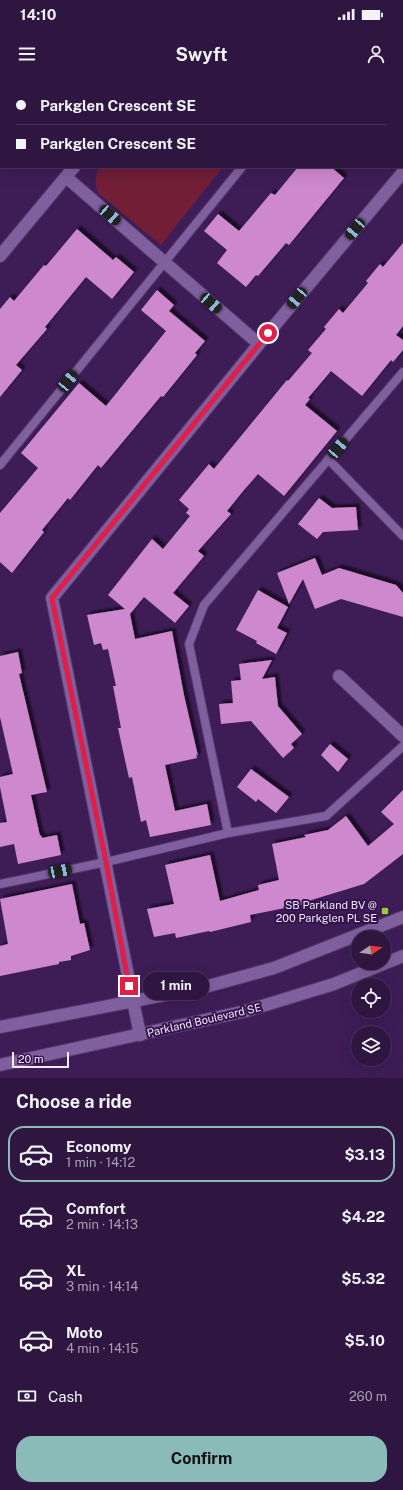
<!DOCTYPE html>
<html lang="en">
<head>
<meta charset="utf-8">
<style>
	:root { --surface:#2e1641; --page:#361f48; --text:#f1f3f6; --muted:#a79fb1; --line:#49355a; --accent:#8bbbb9 }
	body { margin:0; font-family:"Public Sans",sans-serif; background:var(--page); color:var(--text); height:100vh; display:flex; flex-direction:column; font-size:15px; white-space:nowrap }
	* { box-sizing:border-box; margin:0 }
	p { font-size:13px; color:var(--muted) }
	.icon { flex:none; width:22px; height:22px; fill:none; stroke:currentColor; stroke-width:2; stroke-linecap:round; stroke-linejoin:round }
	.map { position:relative; height:998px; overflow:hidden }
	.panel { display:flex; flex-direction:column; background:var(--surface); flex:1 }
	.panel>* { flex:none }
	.hud { position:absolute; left:0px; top:0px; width:403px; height:88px; box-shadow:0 4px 16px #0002,0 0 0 1px var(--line); display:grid; align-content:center; height:88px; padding:0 16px; background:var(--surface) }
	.needle { width:26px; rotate:77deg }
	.buttons { position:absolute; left:351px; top:850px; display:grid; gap:8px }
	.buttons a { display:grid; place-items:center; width:40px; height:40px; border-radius:50%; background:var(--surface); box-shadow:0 4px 16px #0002,0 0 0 1px var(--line); font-size:20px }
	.scale { position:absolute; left:12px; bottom:10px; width:57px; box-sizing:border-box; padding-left:4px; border:2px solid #f2ebfa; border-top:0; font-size:11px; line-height:14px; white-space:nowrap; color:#f2ebfa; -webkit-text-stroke:3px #34124c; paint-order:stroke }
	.end { position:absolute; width:18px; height:18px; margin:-9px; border:5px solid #e11d48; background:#fff; box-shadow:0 0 0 2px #fff }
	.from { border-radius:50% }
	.bubble { position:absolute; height:28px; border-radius:14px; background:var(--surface); box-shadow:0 4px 16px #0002,0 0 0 1px var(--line); font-size:13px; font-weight:700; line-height:28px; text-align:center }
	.car { position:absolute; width:12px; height:24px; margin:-12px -6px; border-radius:5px; box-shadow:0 0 3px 1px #0007; background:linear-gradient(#222 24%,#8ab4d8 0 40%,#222 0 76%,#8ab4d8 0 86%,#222 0) }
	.hud b { display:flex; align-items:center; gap:14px; height:38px; font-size:15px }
	.hud b+b { border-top:1px solid var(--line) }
	.hud i { width:10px; height:10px; background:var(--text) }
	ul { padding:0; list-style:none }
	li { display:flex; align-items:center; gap:12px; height:56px; margin:0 8px 6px; padding:0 8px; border:2px solid transparent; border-radius:16px }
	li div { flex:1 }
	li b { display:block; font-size:15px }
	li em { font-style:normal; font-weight:700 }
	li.on { border-color:var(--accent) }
	li>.icon { width:36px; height:36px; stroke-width:1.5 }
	h2 { padding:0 16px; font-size:18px; line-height:48px }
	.pay { display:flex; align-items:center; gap:10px; height:44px; padding:0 16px; font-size:15px }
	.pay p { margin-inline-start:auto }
	.action { display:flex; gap:8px; margin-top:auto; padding:8px 16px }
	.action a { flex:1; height:46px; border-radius:16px; background:var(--accent); color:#111; font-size:16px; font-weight:700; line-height:46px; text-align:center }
	.status { display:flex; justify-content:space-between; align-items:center; height:28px; padding:0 20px; background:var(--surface); direction:ltr }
	.status svg { height:11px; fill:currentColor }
	header { display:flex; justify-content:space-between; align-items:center; height:52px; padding:0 16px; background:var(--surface); font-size:18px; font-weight:700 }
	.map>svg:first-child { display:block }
	.green { fill:#711e36 }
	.building { fill:#ce88cd; filter:url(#shadow) }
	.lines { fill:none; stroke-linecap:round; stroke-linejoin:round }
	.service-casing { stroke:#563969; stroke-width:10 }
	.minor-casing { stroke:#563969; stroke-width:14 }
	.tertiary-casing { stroke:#563969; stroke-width:14 }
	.service { stroke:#805f9f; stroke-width:8 }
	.minor { stroke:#805f9f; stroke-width:12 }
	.tertiary { stroke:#805f9f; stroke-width:12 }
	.route { stroke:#e11d48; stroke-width:5 }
	.poi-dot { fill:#97cc38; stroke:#34124c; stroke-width:1.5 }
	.labels { text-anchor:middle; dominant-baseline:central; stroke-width:4; stroke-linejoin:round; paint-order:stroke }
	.poi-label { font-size:11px; fill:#f2ebfa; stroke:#34124c; text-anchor:end }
	.street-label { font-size:11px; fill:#f2ebfa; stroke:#34124c }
</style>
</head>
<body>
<div class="status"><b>14:10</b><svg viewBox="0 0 49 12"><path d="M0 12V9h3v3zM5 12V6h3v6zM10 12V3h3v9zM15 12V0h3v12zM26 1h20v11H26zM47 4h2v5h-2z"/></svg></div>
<header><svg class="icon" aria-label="menu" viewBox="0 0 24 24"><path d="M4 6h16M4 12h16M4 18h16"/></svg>Swyft<svg class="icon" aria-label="person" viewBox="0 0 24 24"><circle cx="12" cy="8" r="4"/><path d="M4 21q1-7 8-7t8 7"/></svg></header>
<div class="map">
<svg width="403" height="998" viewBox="0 0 403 998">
	<defs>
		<filter id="shadow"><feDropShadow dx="3.5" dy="-3.5" stdDeviation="1" flood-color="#0009"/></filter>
	</defs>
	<rect width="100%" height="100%" fill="#3e1d57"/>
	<!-- green -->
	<path class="green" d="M99 87H221L222 88 161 165 99 114C94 105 95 97 99 87Z"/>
	<!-- building -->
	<path class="building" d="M298 87H331L344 98 289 165 286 163 258 196 256 195 246 207 217 183 227 170 204 151 218 134 239 151 271 113 275 115Z
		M77 149 113 180 116 177 134 192 112 219 86 197 45 247 47 249 16 285 22 290 0 317V229L10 217 14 221 44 185 46 186Z
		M403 163V246L396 255 403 260V270L393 282 391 280 362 316 331 291 308 318 310 319 305 325 337 351 284 416 258 394 244 410 227 431 231 434 198 471 204 476 173 513 189 526 175 543 144 517 130 534 135 559 172 551 184 615 198 676 196 674 197 678 165 685 175 731 207 724 211 745 150 757 146 740 141 742 132 697 129 698 123 671 118 648H121L113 606H116L108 569 103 570 101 563 94 565 87 535 125 529 108 515 152 459 163 469 190 436 186 433 189 429 179 420 209 384 214 389 287 300 288 301 312 273 308 270 326 249 324 247 339 229 343 233 368 203 366 201 380 184 383 187Z
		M157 210 174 225 169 231 205 261 195 273 197 275 163 317 161 316 101 388 98 385 70 420 68 418 42 450 44 452 12 493 0 482V433L38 388 21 373 79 303 106 326 166 251 141 230Z
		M319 418 332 428 356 427 358 450 323 452 317 459 298 444Z
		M315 478 322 495 339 488 396 505 403 513V537L341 519 315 529 303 499 289 524 277 493Z
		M258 510 288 527 277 548 287 553 276 574 256 563 257 561 236 550Z
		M18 572 22 593 19 594 47 712 31 715 40 756 41 755 42 758 57 755 61 775 18 784 14 764 0 767V743L7 742 0 707V697L13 694 0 637V576Z
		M272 580 262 599 275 597 278 626 302 654 291 664 294 668 283 678 251 641 221 644 219 624 233 623 231 601 241 600 239 584Z
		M330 664 348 679 338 692 321 675Z
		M251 689 289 717 276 733 258 719 256 722 237 707Z
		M403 710V774L364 804 305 822V824L250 835 251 842 210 852 209 851 176 858 175 853 154 857 147 829 174 824 165 785 210 775 220 821 259 810 258 805 279 800 272 764 306 757 304 755 328 750 346 736 368 766 394 744 381 732Z
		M72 804 80 844 84 843 90 870 71 876V880L59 882V884L0 896V866L8 864 0 819Z"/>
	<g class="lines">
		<!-- service casing -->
		<g class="service-casing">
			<path id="service" d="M347 0 348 1
				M312 1 313 0
				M402 58 403 59
				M328 379 403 456
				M0 385 242 87
				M228 753 189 564 204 525 403 292
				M0 804 106 782 228 753 326 736 403 666"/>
		</g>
		<!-- minor casing -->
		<g class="minor-casing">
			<path id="minor" d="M142 1 143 0
				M66 97 259 264
				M0 176 74 87
				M339 596 403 656
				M140 955 52 518 259 264 403 92"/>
		</g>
		<!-- tertiary casing -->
		<g class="tertiary-casing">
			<path id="tertiary" d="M0 947 201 908 274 888 403 837
				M0 985 246 931 334 904 403 876"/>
		</g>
		<!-- service -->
		<use href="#service" class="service"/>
		<!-- minor -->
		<use href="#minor" class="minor"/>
		<!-- tertiary -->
		<use href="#tertiary" class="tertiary"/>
	</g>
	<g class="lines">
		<!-- route -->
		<path class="route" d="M129 906 106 782 52 518 268 253"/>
	</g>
	<!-- markers -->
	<rect class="poi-dot" x="381" y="827" width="8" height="8" rx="2"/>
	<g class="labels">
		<!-- poi labels -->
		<g class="poi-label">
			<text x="377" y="825">SB Parkland BV @<tspan x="377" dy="13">200 Parkglen PL SE</tspan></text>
		</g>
		<!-- street labels -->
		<g class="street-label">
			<text transform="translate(204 940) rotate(-13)">Parkland Boulevard SE</text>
		</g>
	</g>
</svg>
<div class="buttons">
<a><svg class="needle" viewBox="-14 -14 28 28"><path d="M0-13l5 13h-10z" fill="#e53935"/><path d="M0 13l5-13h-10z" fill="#a79fb1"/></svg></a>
<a><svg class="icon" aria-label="locate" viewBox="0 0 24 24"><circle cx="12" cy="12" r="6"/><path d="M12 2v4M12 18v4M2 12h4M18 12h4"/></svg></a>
<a><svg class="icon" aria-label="layers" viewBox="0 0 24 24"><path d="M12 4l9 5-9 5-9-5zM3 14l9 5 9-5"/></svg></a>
</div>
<div class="scale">20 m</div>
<i class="end from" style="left:268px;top:253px"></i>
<i class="end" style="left:129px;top:906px"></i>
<div class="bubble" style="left:143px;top:892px;width:66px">1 min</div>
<i class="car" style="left:110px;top:135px;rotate:131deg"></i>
<i class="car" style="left:355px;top:149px;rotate:220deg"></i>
<i class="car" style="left:297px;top:218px;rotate:220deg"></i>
<i class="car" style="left:211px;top:223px;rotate:131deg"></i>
<i class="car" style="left:68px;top:301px;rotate:39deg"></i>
<i class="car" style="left:338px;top:368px;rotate:40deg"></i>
<i class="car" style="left:60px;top:791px;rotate:78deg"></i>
<div class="hud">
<b><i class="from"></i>Parkglen Crescent SE</b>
<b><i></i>Parkglen Crescent SE</b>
</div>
</div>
<section class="panel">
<h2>Choose a ride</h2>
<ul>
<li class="on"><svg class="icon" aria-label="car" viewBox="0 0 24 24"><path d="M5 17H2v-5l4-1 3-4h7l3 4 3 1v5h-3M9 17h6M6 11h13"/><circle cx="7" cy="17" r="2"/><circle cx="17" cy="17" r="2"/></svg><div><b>Economy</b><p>1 min · 14:12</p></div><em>$3.13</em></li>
<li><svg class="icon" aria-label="car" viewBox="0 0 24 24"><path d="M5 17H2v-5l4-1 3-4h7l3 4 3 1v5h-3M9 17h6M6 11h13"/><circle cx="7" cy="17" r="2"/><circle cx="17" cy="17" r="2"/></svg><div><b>Comfort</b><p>2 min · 14:13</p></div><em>$4.22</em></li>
<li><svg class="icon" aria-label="car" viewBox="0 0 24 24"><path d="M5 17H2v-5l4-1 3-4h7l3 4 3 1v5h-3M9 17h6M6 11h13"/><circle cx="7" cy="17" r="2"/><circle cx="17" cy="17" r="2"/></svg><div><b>XL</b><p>3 min · 14:14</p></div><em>$5.32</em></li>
<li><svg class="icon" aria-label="car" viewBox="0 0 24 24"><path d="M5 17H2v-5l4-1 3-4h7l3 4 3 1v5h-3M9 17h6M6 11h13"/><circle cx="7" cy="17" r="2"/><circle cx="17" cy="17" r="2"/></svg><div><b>Moto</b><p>4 min · 14:15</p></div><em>$5.10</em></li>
</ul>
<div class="pay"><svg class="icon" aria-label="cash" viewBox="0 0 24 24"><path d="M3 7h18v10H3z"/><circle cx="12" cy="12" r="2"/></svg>Cash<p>260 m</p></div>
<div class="action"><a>Confirm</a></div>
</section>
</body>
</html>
